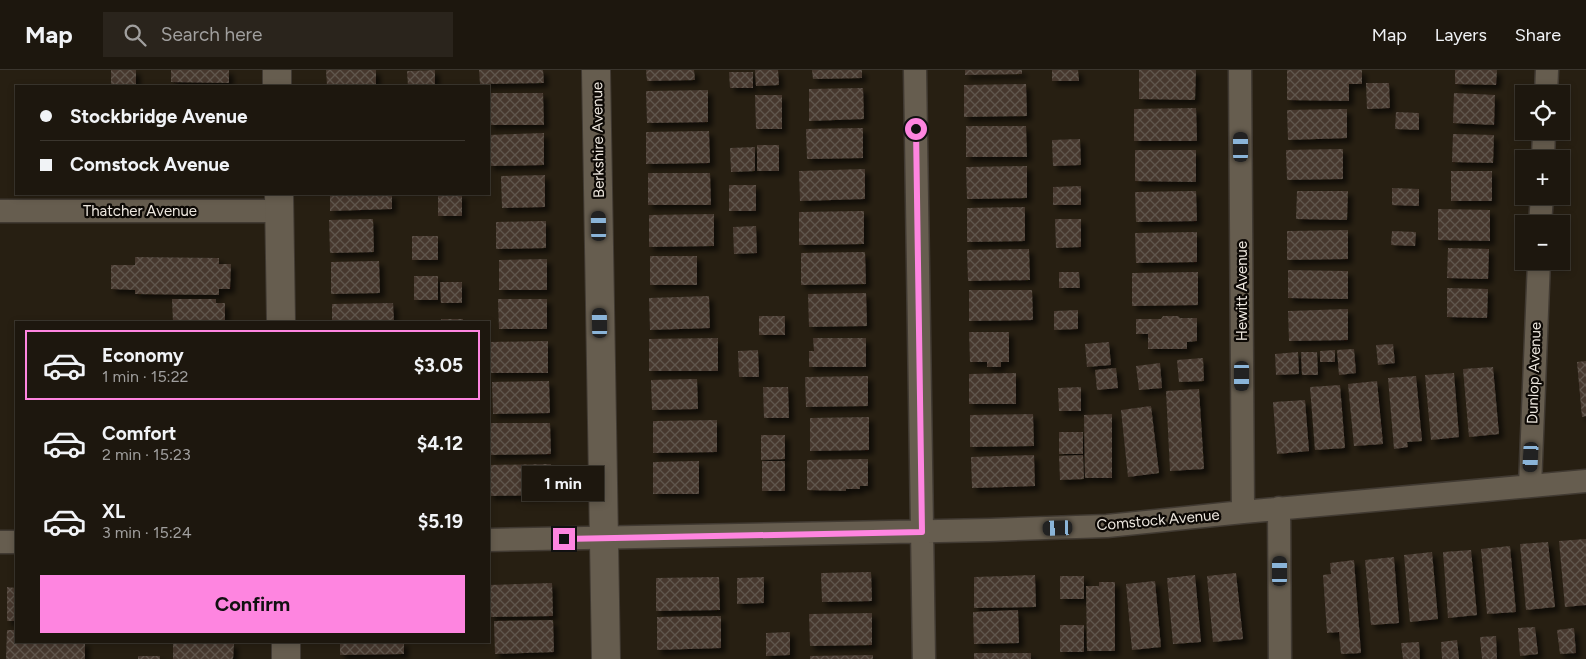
<!DOCTYPE html>
<html lang="en">
<head>
<meta charset="utf-8">
<style>
	:root { --surface:#1d170e; --page:#2a241c; --text:#f1f3f6; --muted:#a09f9e; --line:#3b362e; --accent:#fe85e0 }
	body { margin:0; font-family:Figtree,sans-serif; background:var(--page); color:var(--text); height:100vh; display:flex; flex-direction:column; font-size:19px; white-space:nowrap }
	* { box-sizing:border-box; margin:0 }
	p { font-size:16px; color:var(--muted) }
	.icon { flex:none; width:28px; height:28px; fill:none; stroke:currentColor; stroke-width:2; stroke-linecap:round; stroke-linejoin:round }
	.map { position:relative; flex:1; overflow:hidden }
	.sheet { position:absolute; left:15px; top:251px; width:475px; height:322px; display:flex; flex-direction:column; background:var(--surface); border-radius:0px; box-shadow:0 2px 8px #0003,0 0 0 1px var(--line) }
	.sheet>* { flex:none }
	.banner { position:absolute; left:15px; top:15px; width:475px; height:110px; border-radius:0px; box-shadow:0 2px 8px #0003,0 0 0 1px var(--line); display:grid; align-content:center; height:110px; padding:0 25px; background:var(--surface) }
	.tools { position:absolute; left:1515px; top:15px; display:grid; gap:10px }
	.tools a { display:grid; place-items:center; width:55px; height:55px; border-radius:0px; background:var(--surface); box-shadow:0 2px 8px #0003,0 0 0 1px var(--line); font-size:25px }
	.end { position:absolute; width:22px; height:22px; margin:-11px; border:6px solid #fe85e0; background:#111; box-shadow:0 0 0 2px #111 }
	.from { border-radius:50% }
	.bubble { position:absolute; height:35px; border-radius:0px; background:var(--surface); box-shadow:0 2px 8px #0003,0 0 0 1px var(--line); font-size:16px; font-weight:700; line-height:35px; text-align:center }
	.car { position:absolute; width:15px; height:30px; margin:-15px -8px; border-radius:6px; box-shadow:0 0 4px 1px #0007; background:linear-gradient(#222 24%,#8ab4d8 0 40%,#222 0 76%,#8ab4d8 0 86%,#222 0) }
	.banner b { display:flex; align-items:center; gap:18px; height:48px; font-size:19px }
	.banner b+b { border-top:1px solid var(--line) }
	.banner i { width:12px; height:12px; background:var(--text) }
	ul { padding:9px 0 0; list-style:none }
	li { display:flex; align-items:center; gap:15px; height:70px; margin:0 10px 8px; padding:0 15px; border:2px solid transparent; border-radius:0px }
	li div { flex:1 }
	li b { display:block; font-size:19px }
	li em { font-style:normal; font-weight:700 }
	li.on { border-color:var(--accent) }
	li>.icon { width:45px; height:45px; stroke-width:1.5 }
	.cta { display:flex; gap:10px; margin-top:auto; padding:10px 25px }
	.cta a { flex:1; height:58px; border-radius:0px; background:var(--accent); color:#111; font-size:20px; font-weight:700; line-height:58px; text-align:center }
	header { display:flex; align-items:center; gap:30px; box-sizing:border-box; height:70px; padding:0 25px; background:var(--surface); border-bottom:1px solid var(--line) }
	header strong { font-size:24px }
	nav { display:flex; gap:28px; margin-inline-start:auto; font-size:18px }
	.search { width:350px; height:45px; background:var(--page); display:flex; align-items:center; gap:12px; box-sizing:border-box; padding:0 18px; border-radius:0px; color:var(--muted); font-size:19px }
	.map>svg:first-child { display:block }
	.building { fill:url(#building-cross-hatch); filter:url(#shadow) }
	.lines { fill:none; stroke-linecap:round; stroke-linejoin:round }
	.minor-casing { stroke:#413a32; stroke-width:25 }
	.tertiary-casing { stroke:#413a32; stroke-width:30 }
	.minor { stroke:#665d4f; stroke-width:22 }
	.tertiary { stroke:#665d4f; stroke-width:28 }
	.route { stroke:#fe85e0; stroke-width:6 }
	.labels { text-anchor:middle; dominant-baseline:central; stroke-width:4.5; stroke-linejoin:round; paint-order:stroke }
	.street-label { font-size:15px; fill:#ede7df; stroke:#0d0905 }
</style>
</head>
<body>
<header>
<strong>Map</strong>
<div class="search"><svg class="icon" aria-label="search" viewBox="0 0 24 24"><circle cx="10" cy="10" r="6"/><path d="M15 15l6 6"/></svg>Search here</div>
<nav><a>Map</a><a>Layers</a><a>Share</a></nav>
</header>
<div class="map">
<svg width="1586" height="589" viewBox="0 0 1586 589">
	<defs>
		<pattern id="building-cross-hatch" width="8" height="8" patternUnits="userSpaceOnUse" patternTransform="scale(1.25)"><rect width="8" height="8" fill="#46392f"/><path d="M0 0l8 8M0 8l8-8" fill="none" stroke="#61564d"/></pattern>
		<filter id="shadow"><feDropShadow dx="4.5" dy="4.5" stdDeviation="2.5" flood-color="#0009"/></filter>
	</defs>
	<rect width="100%" height="100%" fill="#271f12"/>
	<!-- building -->
	<path class="building" d="M111 0H136V16H111Z
		M171 0H229V13L171 12Z
		M326 0H376V16H327Z
		M435 0V16H408L407 1Z
		M479 0H543L544 13 480 14Z
		M646 0H694L695 10 647 11Z
		M755 0H778L779 15 756 16Z
		M812 0H862V8L813 9Z
		M965 0H1022V4L965 5Z
		M1052 0H1078L1079 11H1052Z
		M1139 0H1196L1195 30 1139 29Z
		M1287 0H1362V14H1349V31L1287 30Z
		M1455 0H1497L1496 15 1455 14Z
		M729 2H753V18H730Z
		M1366 13H1389L1390 38 1367 39Z
		M1026 14 1027 46 964 47V15Z
		M863 18 864 49 809 51V19Z
		M708 20V52L647 53 646 21Z
		M489 23H543L544 55H489Z
		M1454 23 1495 25 1494 55 1453 53Z
		M755 25H782V59H756Z
		M1196 38 1197 71H1134V39Z
		M1347 39V68L1288 70 1287 40Z
		M1396 42 1419 43V60L1395 59Z
		M966 56H1026L1027 87H966Z
		M863 58V88L807 89 806 59Z
		M709 61 710 93 646 94V62Z
		M544 63V95L489 96V65Z
		M1453 64 1494 65 1493 93 1452 92Z
		M1080 69 1081 95 1053 96 1052 70Z
		M757 75H779V101H757Z
		M755 77V101L731 102 730 78Z
		M1343 79V109L1287 110 1286 80Z
		M1135 80H1196V112L1135 111Z
		M1027 96V128L967 129 966 97Z
		M865 99V129L800 131 799 101Z
		M1451 101H1492V131H1451Z
		M648 103H710L711 135H648Z
		M545 105V137L502 138 501 106Z
		M729 115H756V141H729Z
		M1081 116V135H1053V117Z
		M1392 118 1419 119V136L1392 135Z
		M1196 121 1197 151 1136 152 1135 122Z
		M1297 121H1348L1347 150 1296 149Z
		M330 124H392V139L330 141Z
		M438 124H462V146H438Z
		M1025 137V171L967 172V138Z
		M1438 139 1490 140V171L1438 170Z
		M864 141V174L799 175V142Z
		M714 144V176L649 177V145Z
		M373 149 374 182 330 183 329 150Z
		M1055 149H1081V177L1056 178Z
		M546 151V178L496 179V152Z
		M756 156 757 183 734 184 733 157Z
		M1348 160V189L1287 190V161Z
		M1392 161 1416 162 1415 176 1391 175Z
		M1197 162V192L1136 193 1135 163Z
		M412 166H438V190H412Z
		M1448 178 1489 179 1488 209 1447 208Z
		M1029 179 1030 210 968 211 967 180Z
		M865 182 866 214 801 215V183Z
		M650 186H697V215H650Z
		M135 187 219 188V194H231L230 219H219V225L135 224V220L111 219V195H135Z
		M547 189V220H499V190Z
		M379 191 380 223 331 224V192Z
		M1288 200 1348 201V229L1288 228Z
		M1059 202H1079L1080 218H1059Z
		M1198 202V235L1132 236V203Z
		M414 206H438V230H414Z
		M440 212H462V233H441Z
		M1447 218 1488 219 1487 248 1447 247Z
		M969 220H1032L1033 250 969 251Z
		M866 223 867 256 809 257 808 224Z
		M709 226 710 258 650 260 649 228Z
		M172 229H216V233H225V251L173 252Z
		M498 229H547V259H499Z
		M393 233 394 252H332V234Z
		M1348 239V270L1289 271 1288 241Z
		M1078 240V259L1054 260V241Z
		M759 246H785V265H759Z
		M1163 246H1178L1180 248H1197V271L1187 272V279H1148V264H1136V249H1161Z
		M441 249H463V252H441Z
		M969 262H1009V292H1001V297H987V292H970Z
		M718 268V301H649V269Z
		M813 268H866V297H809V281H814Z
		M548 271V303H489V272Z
		M1109 272 1111 295 1087 297 1085 274Z
		M1393 274 1395 293 1378 295 1376 275Z
		M1354 279 1356 303 1339 305 1337 280Z
		M758 280 759 307H739L738 281Z
		M1335 280V292H1320V281Z
		M1298 282 1299 304 1276 305 1275 284Z
		M1301 282H1317L1318 305H1302Z
		M1203 288 1204 311 1179 312 1177 290Z
		M1586 291V346L1582 347 1577 292Z
		M1160 293 1162 318 1139 320 1136 296Z
		M1493 297 1499 364 1469 367 1463 299Z
		M1116 298 1118 318 1097 320 1095 300Z
		M1016 303V334H969V304Z
		M1454 303 1459 367 1431 370 1425 305Z
		M868 306V336L806 337 805 307Z
		M1416 306 1422 371 1407 372 1408 377 1394 379 1388 308Z
		M697 309 698 339 652 340 651 310Z
		M549 311 550 343 493 344 492 312Z
		M1377 311 1383 374 1354 376 1348 314Z
		M1340 315 1345 378 1315 380 1310 317Z
		M763 317H788L789 348H764Z
		M1081 317V341H1059L1058 318Z
		M1199 319 1204 399 1170 401 1166 321Z
		M1305 330 1309 381 1277 384 1273 332Z
		M1151 336 1159 403 1128 407 1121 340Z
		M1033 344 1034 376 970 377V345Z
		M1112 344V408H1085L1084 345Z
		M869 347V380L810 381V348Z
		M717 350V382L653 383V351Z
		M490 353H550L551 384 490 385Z
		M1059 362H1083V384H1059Z
		M761 365H785V389L761 390Z
		M1034 385 1035 416 972 418 971 387Z
		M1083 385 1084 409 1060 410 1059 386Z
		M868 389V416H860V419H846V421L807 420V390Z
		M699 391V424H653V392Z
		M762 391H785V421H762Z
		M551 394V425L489 426V395Z
		M1586 469V535L1565 537 1559 471Z
		M1548 472 1555 537 1526 540 1520 474Z
		M1510 476 1516 542 1487 544 1481 479Z
		M1471 480 1477 545 1448 548 1443 482Z
		M1432 482 1438 549 1410 552 1404 485Z
		M1394 487 1399 553 1371 555 1365 490Z
		M1354 490 1361 583 1341 584 1339 562 1327 563 1323 505 1331 504 1330 493Z
		M871 502 872 531 822 532 821 503Z
		M1236 503 1243 569 1213 572 1207 506Z
		M1035 505 1036 537 974 538V507Z
		M1195 505 1201 572 1173 574 1167 508Z
		M1060 506H1084V529H1060Z
		M719 507 720 540 656 541V508Z
		M764 507V533L737 534V508Z
		M1155 511 1161 577 1132 580 1126 514Z
		M1099 512H1115V581H1087L1086 516H1099Z
		M552 513 553 546 490 547 489 515Z
		M7 517 16 518V551H7Z
		M1018 540 1019 573 974 574 973 542Z
		M872 543V575L810 576 809 544Z
		M721 546V578L657 580V547Z
		M553 550 554 582 495 584 494 551Z
		M1060 555H1084V582H1060Z
		M1535 557 1538 584 1520 586 1518 558Z
		M1574 558 1576 583 1560 584 1557 560Z
		M7 560H16V572H85V589H6Z
		M790 562V585L766 586V563Z
		M1496 566 1497 589H1482L1480 567Z
		M1457 570 1459 589H1442L1441 572Z
		M173 572H223L234 574 233 589H173Z
		M340 572H404V584L340 585Z
		M1419 572 1420 589H1403L1401 573Z
		M974 583H1031V589H974Z
		M873 585V589H810V586Z
		M138 586H160V589H138Z"/>
	<g class="lines">
		<!-- minor casing -->
		<g class="minor-casing">
			<path id="minor" d="M915 0 924 589
				M1240 0 1243 442
				M1546 24 1547 0
				M1543 89 1544 61
				M0 141H279
				M1540 154 1542 126
				M1530 416 1539 191
				M1279 438 1280 589
				M489 470 990 460 1107 456 1243 442 1586 411
				M0 472H16"/>
		</g>
		<!-- tertiary casing -->
		<g class="tertiary-casing">
			<path id="tertiary" d="M277 0V16
				M596 0 606 589
				M279 124 281 252
				M286 572V589"/>
		</g>
		<!-- minor -->
		<use href="#minor" class="minor"/>
		<!-- tertiary -->
		<use href="#tertiary" class="tertiary"/>
	</g>
	<g class="lines">
		<!-- route -->
		<path class="route" d="M564 469 922 462 916 59"/>
	</g>
	<g class="labels">
		<!-- street labels -->
		<g class="street-label">
			<text transform="translate(598 70) rotate(-91)">Berkshire Avenue</text>
			<text x="140" y="141">Thatcher Avenue</text>
			<text transform="translate(1242 221) rotate(-90)">Hewitt Avenue</text>
			<text transform="translate(1534 303) rotate(-88)">Dunlop Avenue</text>
			<text transform="translate(1158 450) rotate(-5)">Comstock Avenue</text>
		</g>
	</g>
</svg>
<div class="tools">
<a><svg class="icon" aria-label="locate" viewBox="0 0 24 24"><circle cx="12" cy="12" r="6"/><path d="M12 2v4M12 18v4M2 12h4M18 12h4"/></svg></a>
<a>+</a>
<a>−</a>
</div>
<i class="end from" style="left:916px;top:59px"></i>
<i class="end" style="left:564px;top:469px"></i>
<div class="bubble" style="left:522px;top:396px;width:82px">1 min</div>
<i class="car" style="left:1241px;top:77px;rotate:0deg"></i>
<i class="car" style="left:599px;top:156px;rotate:359deg"></i>
<i class="car" style="left:600px;top:253px;rotate:359deg"></i>
<i class="car" style="left:1242px;top:306px;rotate:180deg"></i>
<i class="car" style="left:1531px;top:387px;rotate:183deg"></i>
<i class="car" style="left:1058px;top:458px;rotate:268deg"></i>
<i class="car" style="left:1280px;top:501px;rotate:0deg"></i>
<div class="banner">
<b><i class="from"></i>Stockbridge Avenue</b>
<b><i></i>Comstock Avenue</b>
</div>
<section class="sheet">
<ul>
<li class="on"><svg class="icon" aria-label="car" viewBox="0 0 24 24"><path d="M5 17H2v-5l4-1 3-4h7l3 4 3 1v5h-3M9 17h6M6 11h13"/><circle cx="7" cy="17" r="2"/><circle cx="17" cy="17" r="2"/></svg><div><b>Economy</b><p>1 min · 15:22</p></div><em>$3.05</em></li>
<li><svg class="icon" aria-label="car" viewBox="0 0 24 24"><path d="M5 17H2v-5l4-1 3-4h7l3 4 3 1v5h-3M9 17h6M6 11h13"/><circle cx="7" cy="17" r="2"/><circle cx="17" cy="17" r="2"/></svg><div><b>Comfort</b><p>2 min · 15:23</p></div><em>$4.12</em></li>
<li><svg class="icon" aria-label="car" viewBox="0 0 24 24"><path d="M5 17H2v-5l4-1 3-4h7l3 4 3 1v5h-3M9 17h6M6 11h13"/><circle cx="7" cy="17" r="2"/><circle cx="17" cy="17" r="2"/></svg><div><b>XL</b><p>3 min · 15:24</p></div><em>$5.19</em></li>
</ul>
<div class="cta"><a>Confirm</a></div>
</section>
</div>
</body>
</html>
